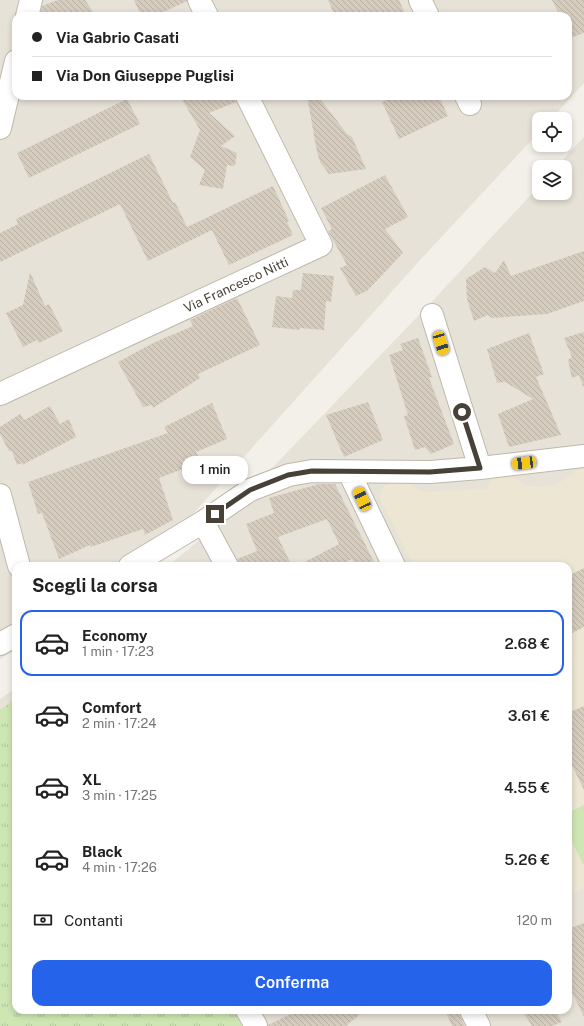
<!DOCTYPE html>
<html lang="it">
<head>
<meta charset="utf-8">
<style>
	:root { --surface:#fff; --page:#f2f2f2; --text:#222; --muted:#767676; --line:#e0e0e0; --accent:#2563eb }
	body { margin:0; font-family:"Public Sans",sans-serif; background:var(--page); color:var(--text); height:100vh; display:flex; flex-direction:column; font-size:15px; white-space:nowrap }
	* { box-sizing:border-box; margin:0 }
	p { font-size:13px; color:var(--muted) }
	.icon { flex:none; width:22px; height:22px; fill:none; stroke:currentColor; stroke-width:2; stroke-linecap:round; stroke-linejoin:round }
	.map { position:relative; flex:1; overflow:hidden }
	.side { position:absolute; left:12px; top:562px; width:560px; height:452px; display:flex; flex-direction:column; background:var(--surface); border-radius:12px; box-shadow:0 2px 6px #0003 }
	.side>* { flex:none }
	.hud { position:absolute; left:12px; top:12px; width:560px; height:88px; border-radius:12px; box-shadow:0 2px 6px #0003; display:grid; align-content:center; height:88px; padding:0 20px; background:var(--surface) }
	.fabs { position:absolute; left:532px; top:112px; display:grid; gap:8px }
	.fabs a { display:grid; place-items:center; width:40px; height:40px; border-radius:8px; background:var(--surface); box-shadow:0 2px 6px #0003; font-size:20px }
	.end { position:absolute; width:18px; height:18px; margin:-9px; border:5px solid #474137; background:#fff; box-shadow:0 0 0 2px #fff }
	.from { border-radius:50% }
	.bubble { position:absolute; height:28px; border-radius:12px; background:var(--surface); box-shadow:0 2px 6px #0003; font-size:13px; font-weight:600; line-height:28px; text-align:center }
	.car { position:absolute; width:12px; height:24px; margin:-12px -6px; border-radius:5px; box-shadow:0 0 3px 1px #0007; background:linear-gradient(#f5c518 24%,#345 0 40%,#f5c518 0 76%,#345 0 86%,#f5c518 0) }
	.hud b { display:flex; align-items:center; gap:14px; height:38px; font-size:15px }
	.hud b+b { border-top:1px solid var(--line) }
	.hud i { width:10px; height:10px; background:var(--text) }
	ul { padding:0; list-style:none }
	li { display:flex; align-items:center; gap:12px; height:66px; margin:0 8px 6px; padding:0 12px; border:2px solid transparent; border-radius:12px }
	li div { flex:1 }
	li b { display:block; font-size:15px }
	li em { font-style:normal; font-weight:600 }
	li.active { border-color:var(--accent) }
	li>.icon { width:36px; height:36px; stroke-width:1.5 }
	h2 { padding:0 20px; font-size:18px; line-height:48px }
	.pay { display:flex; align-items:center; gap:10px; height:44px; padding:0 20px; font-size:15px }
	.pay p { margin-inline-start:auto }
	.cta { display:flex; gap:8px; margin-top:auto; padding:8px 20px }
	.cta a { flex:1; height:46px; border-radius:12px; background:var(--accent); color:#fff; font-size:16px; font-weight:600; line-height:46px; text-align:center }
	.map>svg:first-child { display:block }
	.residential { fill:#e7e2d7; fill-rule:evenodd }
	.education { fill:#ece6d3 }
	.grass { fill:#cee6b3 }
	.park { fill:url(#park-tufts) }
	.building { fill:url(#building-back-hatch) }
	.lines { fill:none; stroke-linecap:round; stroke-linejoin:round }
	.minor-casing { stroke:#bfb8ab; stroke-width:24 }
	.minor { stroke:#fff; stroke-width:22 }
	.route { stroke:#474137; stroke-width:5 }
	.labels { text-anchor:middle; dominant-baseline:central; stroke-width:3; stroke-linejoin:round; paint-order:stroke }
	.street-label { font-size:13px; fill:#474137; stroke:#fff }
</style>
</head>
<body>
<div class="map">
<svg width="584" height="1026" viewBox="0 0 584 1026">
	<defs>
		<pattern id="park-tufts" width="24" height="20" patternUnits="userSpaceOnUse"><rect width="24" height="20" fill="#cee6b3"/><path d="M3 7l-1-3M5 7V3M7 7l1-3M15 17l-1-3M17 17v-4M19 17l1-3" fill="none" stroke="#b2c69b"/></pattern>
		<pattern id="building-back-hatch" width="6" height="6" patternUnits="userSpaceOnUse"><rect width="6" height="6" fill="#d5ccbe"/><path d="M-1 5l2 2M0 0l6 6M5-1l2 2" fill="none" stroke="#b8b0a4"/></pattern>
	</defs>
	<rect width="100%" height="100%" fill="#f3f0e9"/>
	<!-- residential -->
	<path class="residential" d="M0 0H584V83L551 119H539V132L422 258 193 514 130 566H16V650L0 659ZM16 16H568V96H16Z
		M584 137V1026H0V699L16 688V1010H568V566H168L203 537 278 462 440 293 539 186V193H565V167H556Z"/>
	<!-- education -->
	<path class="education" d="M584 469V888L575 893 568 879V566H413L381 501 380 493 384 486 391 482 409 483 422 492 485 489 494 478 513 477 523 484 536 487 553 485 562 481 578 470Z"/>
	<!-- grass -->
	<path class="grass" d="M584 805V864H583L568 833V813Z"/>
	<!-- park -->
	<path class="park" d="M16 699V1010H233L242 1026H0V710Z"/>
	<!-- building -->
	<path class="building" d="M58 0H85L96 16H40L42 6Z
		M134 0H187V1L155 16H141Z
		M328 0H399L406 16H335Z
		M552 0H584V33L568 39V16H560Z
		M180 96H235L236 102 209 113 235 136 221 146 237 153 235 166 227 165 223 189 199 185 205 170 190 157 200 130Z
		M307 96H318L347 134 352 137 366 169 329 174 320 162 317 152Z
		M396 96H439L448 116 399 139 382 102Z
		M127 99 140 124 29 178 17 153Z
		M149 154 173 203 175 202 187 227 273 186 289 221 287 222 293 235 229 265 212 230 148 261 120 204 0 262V233L18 224 16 219Z
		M385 175 408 217 385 229 403 253 367 291 356 296 340 268 347 265 328 231 332 229 321 208Z
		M584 251V301L547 314 492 318 488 315 474 321 467 299 466 279 485 267 495 273 504 260 511 276Z
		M30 272 45 306 49 304 63 331 39 343 37 340 23 347 6 313 23 305Z
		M303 273 334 276 331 302 326 301 324 330 300 328 299 330 272 327 276 296 292 298 293 290H301Z
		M237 298 260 345 198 374 200 378 153 408 152 405 143 407 118 362 153 343 193 326 190 320Z
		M584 332V386H583L579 375 572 378 568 360 572 357 564 338Z
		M529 333 544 374 536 377 561 435 509 447 498 414 533 399 505 382 497 383 487 349Z
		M418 338 432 377 429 378 454 444 431 454 425 447 415 450 404 416 408 415 389 355 403 350 400 344Z
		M368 402 383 440 344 457 326 415Z
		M212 403 227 439 196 452 201 462 159 478 173 520 145 535 143 529 91 547 90 545 59 559 42 513 38 514 28 482 168 433 164 427Z
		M50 406 60 424 69 419 76 437 22 465V463L17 465 12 451H9L0 434V427L20 414 24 420Z
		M319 484H335L376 566H356L352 559 339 566H297L339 544 327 519 278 537 292 566H239L237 559 257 551 246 524 274 513 269 498Z
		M584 568V627L568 635V576Z
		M584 706V790L568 757V713Z
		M584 923V1017L568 984V929Z
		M299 1010H365L346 1026H268V1025Z
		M445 1010H459L460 1016 465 1026H452Z
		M522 1010H555L562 1022 552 1026H532Z"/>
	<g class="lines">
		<!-- minor casing -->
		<g class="minor-casing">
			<path id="minor" d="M199 0 207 16
				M420 0 428 16
				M27 16 31 0
				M466 96 470 104
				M0 128 16 61
				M432 315 480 468
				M0 394 321 245 247 96
				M349 472 394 566
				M0 495 19 566
				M203 522 227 566
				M130 566 203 522 250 490 289 475 312 471 430 472 480 468 584 456
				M0 644 16 635
				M247 1010 256 1026
				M471 1010 479 1026"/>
		</g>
		<!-- minor -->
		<use href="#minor" class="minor"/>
	</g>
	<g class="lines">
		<!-- route -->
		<path class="route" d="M215 514 250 490 288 475 312 471 430 472 480 468 462 412"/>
	</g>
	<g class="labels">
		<!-- street labels -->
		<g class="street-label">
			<text transform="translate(236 285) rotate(-25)">Via Francesco Nitti</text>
		</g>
	</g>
</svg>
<div class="fabs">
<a><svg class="icon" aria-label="locate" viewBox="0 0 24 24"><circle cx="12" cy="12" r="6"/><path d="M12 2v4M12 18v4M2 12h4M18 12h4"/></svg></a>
<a><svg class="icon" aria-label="layers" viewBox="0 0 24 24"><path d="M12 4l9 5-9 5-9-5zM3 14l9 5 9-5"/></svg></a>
</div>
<i class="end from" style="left:462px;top:412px"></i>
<i class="end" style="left:215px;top:514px"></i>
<div class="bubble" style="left:182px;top:456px;width:66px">1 min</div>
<i class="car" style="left:441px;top:343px;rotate:163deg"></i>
<i class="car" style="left:524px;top:463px;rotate:263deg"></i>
<i class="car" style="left:362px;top:499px;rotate:335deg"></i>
<div class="hud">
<b><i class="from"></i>Via Gabrio Casati</b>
<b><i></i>Via Don Giuseppe Puglisi</b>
</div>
<section class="side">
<h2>Scegli la corsa</h2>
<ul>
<li class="active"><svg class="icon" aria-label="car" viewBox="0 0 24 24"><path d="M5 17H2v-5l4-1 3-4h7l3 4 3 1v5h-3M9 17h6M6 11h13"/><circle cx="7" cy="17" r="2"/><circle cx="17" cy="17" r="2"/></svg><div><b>Economy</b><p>1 min · 17:23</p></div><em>2.68 €</em></li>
<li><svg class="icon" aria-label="car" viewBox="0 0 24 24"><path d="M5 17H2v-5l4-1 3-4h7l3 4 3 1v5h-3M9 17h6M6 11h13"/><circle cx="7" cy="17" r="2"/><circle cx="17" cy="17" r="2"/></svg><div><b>Comfort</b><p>2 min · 17:24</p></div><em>3.61 €</em></li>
<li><svg class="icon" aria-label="car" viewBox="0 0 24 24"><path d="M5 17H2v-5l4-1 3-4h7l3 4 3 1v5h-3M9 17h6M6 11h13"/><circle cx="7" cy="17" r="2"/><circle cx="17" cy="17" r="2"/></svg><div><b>XL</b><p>3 min · 17:25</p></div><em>4.55 €</em></li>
<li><svg class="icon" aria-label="car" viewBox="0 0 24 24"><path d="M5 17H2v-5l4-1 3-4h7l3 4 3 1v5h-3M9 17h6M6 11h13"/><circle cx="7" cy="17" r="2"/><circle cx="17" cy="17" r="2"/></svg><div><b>Black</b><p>4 min · 17:26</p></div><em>5.26 €</em></li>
</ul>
<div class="pay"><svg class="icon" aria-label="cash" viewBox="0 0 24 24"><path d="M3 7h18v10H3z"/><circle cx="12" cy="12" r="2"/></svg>Contanti<p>120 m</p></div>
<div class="cta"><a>Conferma</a></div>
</section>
</div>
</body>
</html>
